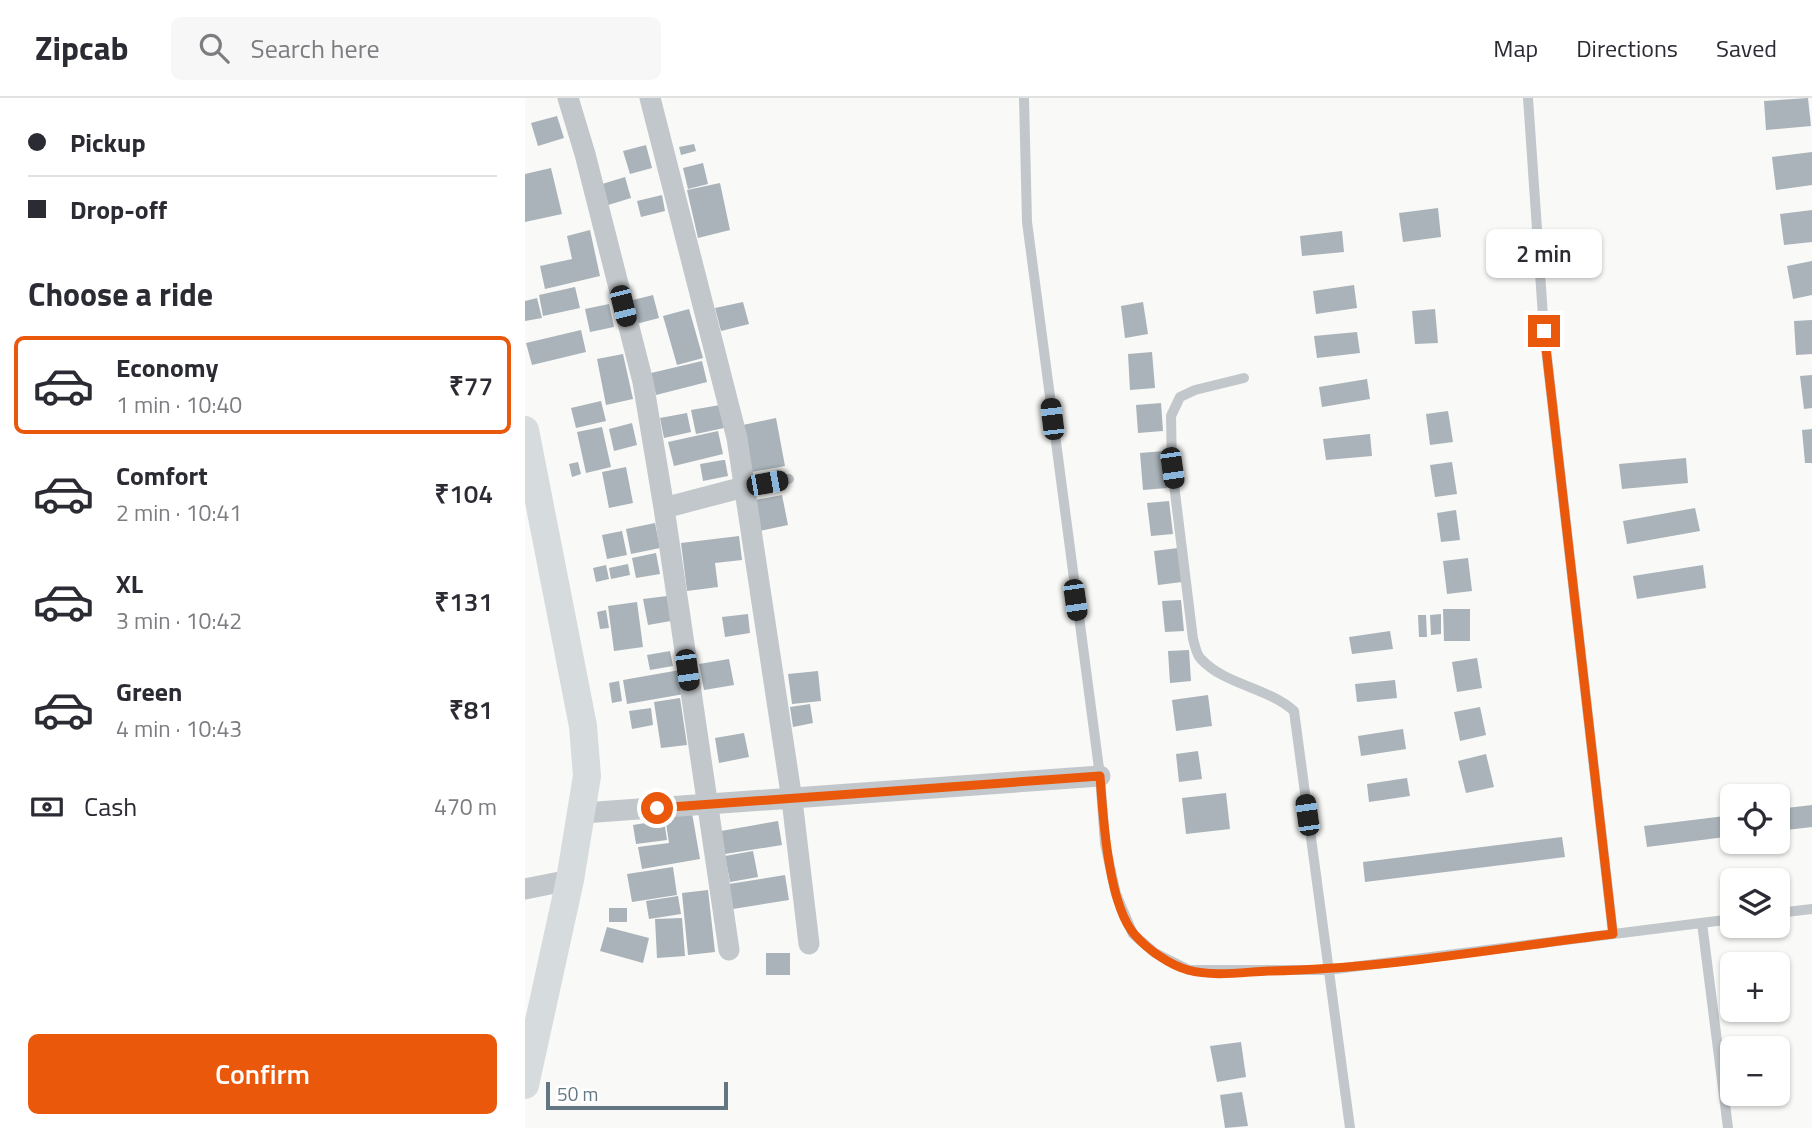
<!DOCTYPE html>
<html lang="en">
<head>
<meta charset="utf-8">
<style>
	:root { --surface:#fff; --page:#f7f7f7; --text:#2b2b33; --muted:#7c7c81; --line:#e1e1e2; --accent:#ea580c }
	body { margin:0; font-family:"Titillium Web",sans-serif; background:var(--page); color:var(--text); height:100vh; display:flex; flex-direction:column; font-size:26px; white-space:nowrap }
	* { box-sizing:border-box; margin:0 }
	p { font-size:23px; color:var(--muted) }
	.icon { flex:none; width:38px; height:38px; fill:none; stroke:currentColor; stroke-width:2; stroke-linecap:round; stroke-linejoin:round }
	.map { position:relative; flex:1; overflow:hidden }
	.drawer { display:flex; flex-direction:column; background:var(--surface); width:525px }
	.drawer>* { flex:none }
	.guide { display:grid; align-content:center; height:154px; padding:0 28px; background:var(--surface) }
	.controls { position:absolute; left:1195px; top:686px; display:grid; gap:14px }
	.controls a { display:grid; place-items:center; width:70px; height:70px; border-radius:10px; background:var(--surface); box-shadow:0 2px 5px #0004; font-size:35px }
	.scale { position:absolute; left:21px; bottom:18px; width:182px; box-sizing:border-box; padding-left:7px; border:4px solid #637783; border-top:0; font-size:19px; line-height:24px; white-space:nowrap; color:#637783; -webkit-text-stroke:5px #fff; paint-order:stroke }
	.end { position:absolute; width:32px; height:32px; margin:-16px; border:9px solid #ea580c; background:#fff; box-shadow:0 0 0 4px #fff }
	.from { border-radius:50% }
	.bubble { position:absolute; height:49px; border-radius:10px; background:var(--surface); box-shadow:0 2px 5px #0004; font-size:23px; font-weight:600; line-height:49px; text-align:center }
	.car { position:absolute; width:21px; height:42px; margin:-21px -10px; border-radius:9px; box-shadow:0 0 5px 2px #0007; background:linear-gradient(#222 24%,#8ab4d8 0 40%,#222 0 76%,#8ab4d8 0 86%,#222 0) }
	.guide b { display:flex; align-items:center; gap:24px; height:66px; font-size:26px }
	.guide b+b { border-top:2px solid var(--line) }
	.guide i { width:18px; height:18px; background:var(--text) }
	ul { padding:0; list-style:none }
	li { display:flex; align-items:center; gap:21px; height:98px; margin:0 14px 10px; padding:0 14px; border:4px solid transparent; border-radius:10px }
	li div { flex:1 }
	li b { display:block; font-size:26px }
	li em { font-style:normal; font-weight:600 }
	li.selected { border-color:var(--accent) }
	li>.icon { width:63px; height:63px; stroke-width:1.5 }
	h2 { padding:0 28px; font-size:32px; line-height:84px }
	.pay { display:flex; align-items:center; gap:18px; height:77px; padding:0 28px; font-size:26px }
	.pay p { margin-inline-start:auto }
	.button { display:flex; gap:14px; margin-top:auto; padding:14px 28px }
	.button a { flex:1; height:80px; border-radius:10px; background:var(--accent); color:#fff; font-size:28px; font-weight:600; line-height:80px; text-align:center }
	header { display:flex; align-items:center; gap:42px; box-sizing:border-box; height:98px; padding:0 35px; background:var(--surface); border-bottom:2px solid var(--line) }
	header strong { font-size:33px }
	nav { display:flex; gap:38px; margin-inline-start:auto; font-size:24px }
	.search { width:490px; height:63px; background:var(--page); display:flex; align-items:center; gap:18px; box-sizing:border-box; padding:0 24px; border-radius:10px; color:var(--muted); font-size:26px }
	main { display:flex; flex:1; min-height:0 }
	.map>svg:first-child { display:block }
	.building { fill:#a9b3b9 }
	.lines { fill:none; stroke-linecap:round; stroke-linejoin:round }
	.service { stroke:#c2c7cb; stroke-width:10 }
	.minor { stroke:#c2c7cb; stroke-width:21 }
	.secondary { stroke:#d6dbde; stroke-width:28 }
	.route { stroke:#ea580c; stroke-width:9 }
</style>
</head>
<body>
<header>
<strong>Zipcab</strong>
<div class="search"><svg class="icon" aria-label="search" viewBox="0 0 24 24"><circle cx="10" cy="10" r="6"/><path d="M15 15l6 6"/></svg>Search here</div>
<nav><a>Map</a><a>Directions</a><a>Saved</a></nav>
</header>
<main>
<section class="drawer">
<div class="guide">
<b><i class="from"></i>Pickup</b>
<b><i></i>Drop-off</b>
</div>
<h2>Choose a ride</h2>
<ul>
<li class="selected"><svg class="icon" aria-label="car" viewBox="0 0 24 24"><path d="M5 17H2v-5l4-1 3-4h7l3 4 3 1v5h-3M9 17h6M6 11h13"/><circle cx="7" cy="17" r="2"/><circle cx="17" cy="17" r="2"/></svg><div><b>Economy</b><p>1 min · 10:40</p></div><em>₹77</em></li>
<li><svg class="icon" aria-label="car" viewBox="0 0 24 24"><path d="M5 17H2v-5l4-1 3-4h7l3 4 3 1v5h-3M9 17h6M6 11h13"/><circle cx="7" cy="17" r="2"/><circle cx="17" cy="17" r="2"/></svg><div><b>Comfort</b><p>2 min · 10:41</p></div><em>₹104</em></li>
<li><svg class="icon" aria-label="car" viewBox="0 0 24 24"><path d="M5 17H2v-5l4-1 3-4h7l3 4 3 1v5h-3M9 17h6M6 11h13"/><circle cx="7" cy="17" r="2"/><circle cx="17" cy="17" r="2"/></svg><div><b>XL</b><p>3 min · 10:42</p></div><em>₹131</em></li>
<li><svg class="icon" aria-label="car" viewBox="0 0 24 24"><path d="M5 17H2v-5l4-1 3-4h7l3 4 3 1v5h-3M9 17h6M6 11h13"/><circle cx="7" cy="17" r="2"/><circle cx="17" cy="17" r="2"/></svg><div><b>Green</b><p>4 min · 10:43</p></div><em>₹81</em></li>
</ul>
<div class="pay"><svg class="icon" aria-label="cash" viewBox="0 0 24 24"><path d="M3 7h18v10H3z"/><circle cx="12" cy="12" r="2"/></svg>Cash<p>470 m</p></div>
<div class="button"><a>Confirm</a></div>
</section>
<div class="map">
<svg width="1287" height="1030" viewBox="0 0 1287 1030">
	<rect width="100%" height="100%" fill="#f9f9f7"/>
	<!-- building -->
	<path class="building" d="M1283 0 1286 28 1241 32 1239 3Z
		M32 18 39 40 13 48 6 25Z
		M169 46 171 53 156 57 154 49Z
		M121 47 127 70 105 76 98 53Z
		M1287 54V87L1251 92 1247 59Z
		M178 65 183 86 163 91 158 70Z
		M26 70 37 116 0 124V76Z
		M100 79 106 100 80 108 74 87Z
		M195 85 205 132 173 140 162 92Z
		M137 97 140 113 116 119 112 103Z
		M913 110 916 139 878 144 874 115Z
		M1287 112V144L1259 147 1255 116Z
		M65 132 75 178 20 191 15 168 47 161 42 138Z
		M817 133 819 154 777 158 775 138Z
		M1287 163V197L1268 201 1262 168Z
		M829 187 832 210 791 216 788 193Z
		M50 189 55 210 18 218 14 197Z
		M128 197 134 220 111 226 104 203Z
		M12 200 17 220 0 223V203Z
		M218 204 224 226 196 233 190 210Z
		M618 204 623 236 600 240 596 208Z
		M84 206 89 229 65 234 60 211Z
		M164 211 178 260 152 267 138 218Z
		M910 211 913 245 890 246 887 213Z
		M1287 222V256L1271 257 1269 223Z
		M56 232 61 254 7 267 1 245Z
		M832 234 835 255 792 260 789 238Z
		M627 254 630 290 605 292 603 256Z
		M98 256 108 301 81 307 72 261Z
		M177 263 182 284 131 297 126 275Z
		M1287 277V310L1279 311 1275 278Z
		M842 281 845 301 797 309 794 289Z
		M76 303 81 323 51 330 46 310Z
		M636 305 638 333 613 335 611 307Z
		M195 307 199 330 171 336 166 312Z
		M923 313 928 344 905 347 901 316Z
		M162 315 166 334 139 340 135 320Z
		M251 320 260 368 227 374 218 327Z
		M107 325 112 347 89 353 84 331Z
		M77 329 86 369 61 375 52 334Z
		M1287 331V365H1280L1277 332Z
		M193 333 198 356 149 368 143 344Z
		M845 336 847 358 801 362 798 341Z
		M639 353 642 390 618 392 615 355Z
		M1161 360 1163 385 1097 391 1094 366Z
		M198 362H200L203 378 178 383 175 366Z
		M53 364 56 376 47 379 44 366Z
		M927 364 932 396 910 399 905 367Z
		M101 369 108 405 84 410 77 374Z
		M257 397 263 427 230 434 224 403Z
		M644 403 648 436 626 438 622 405Z
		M1170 410 1175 433 1102 446 1098 423Z
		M931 412 935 442 916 444 912 415Z
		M130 425 135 450 106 456 101 431Z
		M97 433 102 457 82 461 77 437Z
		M214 438 217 462 190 465 193 489 162 493 156 445Z
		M653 450 657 484 633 487 629 453Z
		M131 455 135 476 111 480 107 460Z
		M943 460 947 493 922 496 918 463Z
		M103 466 105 477 86 481 84 470Z
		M81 467 84 481 71 484 68 470Z
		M1178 467 1181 490 1112 501 1108 478Z
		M142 498 146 523 123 527 118 501Z
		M656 502 659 533 640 534 637 503Z
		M112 504 118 549 89 553 83 508Z
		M918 511H945V543H919Z
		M81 512 84 530 75 531 72 514Z
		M223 516 225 535 200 539 197 519Z
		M916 516V536L906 537 905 517Z
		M893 517H901L902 539H894Z
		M865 533 868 551 827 556 824 539Z
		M664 552 666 583 645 585 643 553Z
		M145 553 148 568 125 572 122 557Z
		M952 560 957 590 932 594 927 564Z
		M204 561 209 587 179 592 174 566Z
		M155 572 159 596 102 606 98 582Z
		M293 573 296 603 267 606 263 576Z
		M870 582 872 600 832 604 830 586Z
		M94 583 97 603 87 605 84 585Z
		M683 597 687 628 651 633 647 602Z
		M155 600 162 647 136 650 129 604Z
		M285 606 288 625 268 629 265 609Z
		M955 609 961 637 935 643 929 614Z
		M126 610 128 627 107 631 104 613Z
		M878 631 881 651 836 658 833 638Z
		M219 635 224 659 194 665 190 640Z
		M673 653 677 681 654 684 651 656Z
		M961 656 969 689 941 695 933 663Z
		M882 680 885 698 844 704 842 686Z
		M701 695 705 731 661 736 657 700Z
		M1287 707V729L1253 733V711Z
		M167 715 175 761 117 771 113 749 144 745 140 719Z
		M1208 717V738L1122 749 1119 728Z
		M139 722 142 742 111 746 108 727Z
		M253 723 257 747 200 756 196 733Z
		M1037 739 1040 759 840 784 838 764Z
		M228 753 233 779 205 784 200 758Z
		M148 769 152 797 107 804 102 776Z
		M260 777 264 802 208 811 204 786Z
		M183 792 190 854 163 857 157 795Z
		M153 798 156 816 124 821 121 803Z
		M84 810H102V824H84Z
		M157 820 160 858 132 860 130 821Z
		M82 829 124 840 118 865 75 853Z
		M241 855H265V877H241Z
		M716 944 721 979 692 984 685 948Z
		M717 994 723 1028 700 1030 695 997Z"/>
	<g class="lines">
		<!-- service -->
		<path class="service" d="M499 0 502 124 575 678 580 746 591 796 608 836 630 855 664 872H803L1208 821
			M1003 0 1019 233 1088 836
			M719 280 670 292 655 299 646 318 647 370 668 541C670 547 671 556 676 561 700 587 742 589 769 613L825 1030
			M219 389 264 381
			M1253 815 1287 811
			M1177 825 1203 1030"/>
		<!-- minor -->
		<path class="minor" d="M43 0 60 56 118 284 139 410 204 852
			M125 0 212 340 267 702 284 846
			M139 410 219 389
			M58 715 575 678
			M0 791 45 782"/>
		<!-- secondary -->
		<path class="secondary" d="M0 332 58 628 62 678 45 782 0 987"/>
	</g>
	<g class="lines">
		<!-- route -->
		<path class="route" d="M132 710 575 678C578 718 583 807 610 837 623 852 645 867 663 872 688 879 719 874 743 873 859 871 973 850 1088 836L1019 233"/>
	</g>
</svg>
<div class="controls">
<a><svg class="icon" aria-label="locate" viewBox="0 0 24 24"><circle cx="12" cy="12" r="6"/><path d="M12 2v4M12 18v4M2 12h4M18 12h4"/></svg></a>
<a><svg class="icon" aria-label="layers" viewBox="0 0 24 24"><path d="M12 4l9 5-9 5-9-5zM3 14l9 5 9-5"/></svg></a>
<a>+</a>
<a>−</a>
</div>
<div class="scale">50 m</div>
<i class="end from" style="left:132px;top:710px"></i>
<i class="end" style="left:1019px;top:233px"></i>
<div class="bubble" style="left:961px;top:131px;width:116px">2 min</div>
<i class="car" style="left:98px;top:208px;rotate:166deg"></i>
<i class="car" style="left:527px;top:321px;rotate:353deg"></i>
<i class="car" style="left:647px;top:370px;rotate:172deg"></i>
<i class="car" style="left:242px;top:385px;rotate:80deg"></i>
<i class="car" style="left:550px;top:502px;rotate:172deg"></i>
<i class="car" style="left:162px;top:572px;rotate:172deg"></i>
<i class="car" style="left:782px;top:717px;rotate:352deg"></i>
</div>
</main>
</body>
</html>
